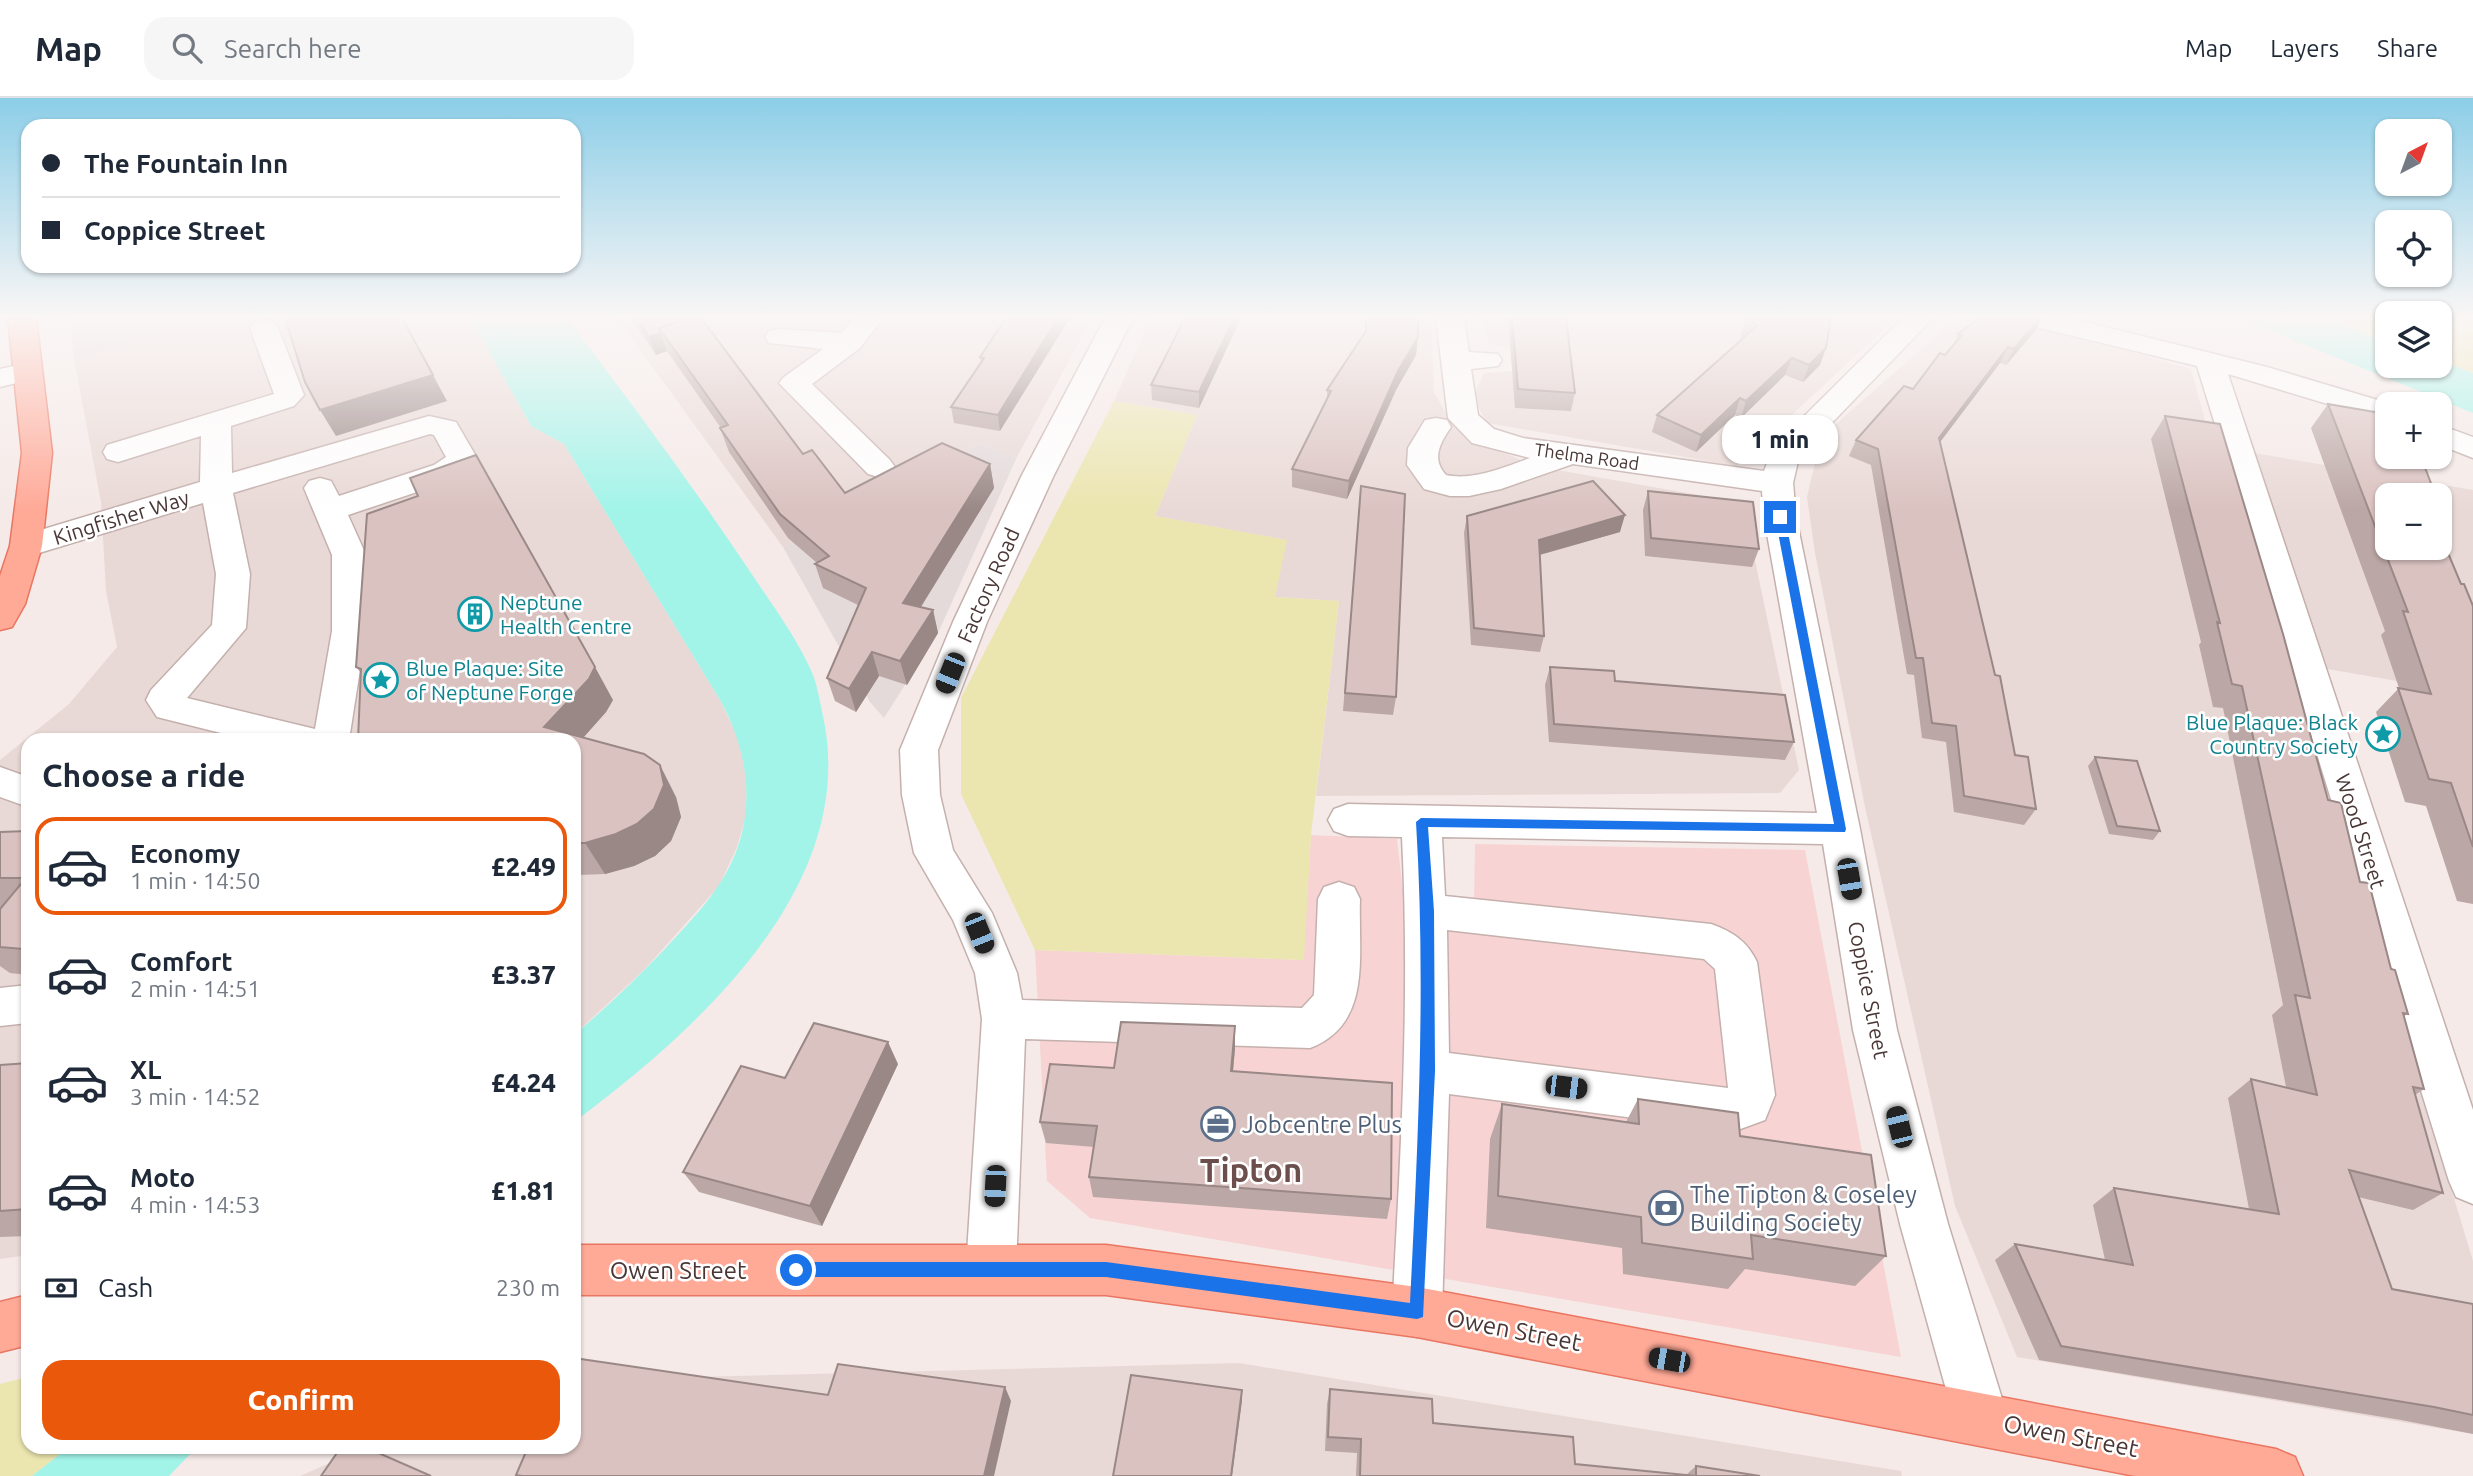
<!DOCTYPE html>
<html lang="en">
<head>
<meta charset="utf-8">
<style>
	:root { --surface:#fff; --page:#f6f6f7; --text:#1f2937; --muted:#747a83; --line:#e0e1e3; --accent:#ea580c }
	body { margin:0; font-family:Ubuntu,sans-serif; background:var(--page); color:var(--text); height:100vh; display:flex; flex-direction:column; font-size:26px; white-space:nowrap }
	* { box-sizing:border-box; margin:0 }
	p { font-size:23px; color:var(--muted) }
	.icon { flex:none; width:38px; height:38px; fill:none; stroke:currentColor; stroke-width:2; stroke-linecap:round; stroke-linejoin:round }
	.map { position:relative; flex:1; overflow:hidden }
	.details { position:absolute; left:21px; top:635px; width:560px; height:721px; display:flex; flex-direction:column; background:var(--surface); border-radius:21px; box-shadow:0 2px 5px #0004 }
	.details>* { flex:none }
	.guide { position:absolute; left:21px; top:21px; width:560px; height:154px; border-radius:21px; box-shadow:0 2px 5px #0004; display:grid; align-content:center; height:154px; padding:0 21px; background:var(--surface) }
	.needle { width:46px; rotate:41deg }
	.fabs { position:absolute; left:2375px; top:21px; display:grid; gap:14px }
	.fabs a { display:grid; place-items:center; width:77px; height:77px; border-radius:14px; background:var(--surface); box-shadow:0 2px 5px #0004; font-size:35px }
	.end { position:absolute; width:32px; height:32px; margin:-16px; border:9px solid #1a73e8; background:#fff; box-shadow:0 0 0 4px #fff }
	.from { border-radius:50% }
	.bubble { position:absolute; height:49px; border-radius:21px; background:var(--surface); box-shadow:0 2px 5px #0004; font-size:23px; font-weight:800; line-height:49px; text-align:center }
	.car { position:absolute; width:21px; height:42px; margin:-21px -10px; border-radius:9px; box-shadow:0 0 5px 2px #0007; background:linear-gradient(#222 24%,#8ab4d8 0 40%,#222 0 76%,#8ab4d8 0 86%,#222 0) }
	.guide b { display:flex; align-items:center; gap:24px; height:66px; font-size:26px }
	.guide b+b { border-top:2px solid var(--line) }
	.guide i { width:18px; height:18px; background:var(--text) }
	ul { padding:0; list-style:none }
	li { display:flex; align-items:center; gap:21px; height:98px; margin:0 14px 10px; padding:0 7px; border:4px solid transparent; border-radius:21px }
	li div { flex:1 }
	li b { display:block; font-size:26px }
	li em { font-style:normal; font-weight:800 }
	li.selected { border-color:var(--accent) }
	li>.icon { width:63px; height:63px; stroke-width:1.5 }
	h2 { padding:0 21px; font-size:32px; line-height:84px }
	.pay { display:flex; align-items:center; gap:18px; height:77px; padding:0 21px; font-size:26px }
	.pay p { margin-inline-start:auto }
	.button { display:flex; gap:14px; margin-top:auto; padding:14px 21px }
	.button a { flex:1; height:80px; border-radius:21px; background:var(--accent); color:#fff; font-size:28px; font-weight:800; line-height:80px; text-align:center }
	header { display:flex; align-items:center; gap:42px; box-sizing:border-box; height:98px; padding:0 35px; background:var(--surface); border-bottom:2px solid var(--line) }
	header strong { font-size:33px }
	nav { display:flex; gap:38px; margin-inline-start:auto; font-size:24px }
	.search { width:490px; height:63px; background:var(--page); display:flex; align-items:center; gap:18px; box-sizing:border-box; padding:0 24px; border-radius:21px; color:var(--muted); font-size:26px }
	.map>svg:first-child { display:block }
	.residential { fill:#e9d9d6; fill-rule:evenodd }
	.commercial { fill:#f7d4d3 }
	.industrial { fill:#e4dada }
	.green { fill:#ebe5af }
	.water { fill:#a2f4e9 }
	.lines { fill:none; stroke-linecap:round; stroke-linejoin:round }
	.minor-casing { stroke:#c4b0ad; stroke-width:3 }
	.major-casing { stroke:#ea7661; stroke-width:3 }
	.minor { fill:#fff; fill-rule:evenodd }
	.major { fill:#ffa997; fill-rule:evenodd }
	.wall { fill:#bba7a5 }
	.shaded-wall { fill:#998886 }
	.building { fill:#dac2c0; stroke:#998886; stroke-width:2 }
	.route { fill:#1a73e8 }
	.labels { text-anchor:middle; dominant-baseline:central; stroke-width:5; stroke-linejoin:round; paint-order:stroke }
	.far-street-label { font-size:18px; fill:#493736; stroke:#fff }
	.street-label { font-size:21px; fill:#493736; stroke:#fff }
	.culture-label { font-size:21px; fill:#0d838f; stroke:#fff; text-anchor:start }
	.near-service-label { font-size:24px; fill:#4e5e75; stroke:#fff; text-anchor:start }
	.near-street-label { font-size:24px; fill:#493736; stroke:#fff }
	.near-district-label { font-size:33px; font-weight:bold; fill:#6c4f4d; stroke:#fff }
</style>
</head>
<body>
<header>
<strong>Map</strong>
<div class="search"><svg class="icon" aria-label="search" viewBox="0 0 24 24"><circle cx="10" cy="10" r="6"/><path d="M15 15l6 6"/></svg>Search here</div>
<nav><a>Map</a><a>Layers</a><a>Share</a></nav>
</header>
<div class="map">
<svg width="2473" height="1378" viewBox="0 0 2473 1378">
	<rect width="100%" height="100%" fill="#f5eae8"/>
	<!-- residential -->
	<path class="residential" d="M208 220H470L531 328 564 346 720 602 741 646 746 679V717L737 749 719 788 644 872 574 937V642H28V1157L0 1161V662L69 606 117 549 106 493 101 404 74 261Z
		M617 220H1092L1017 359 979 345 783 449Z
		M1151 220H1431L1434 294 1448 320 1474 342 1535 368 1743 405 1799 672 1780 695 1316 698 1339 503 1275 499 1286 442 1155 418 1197 317 1114 303Z
		M1482 220H1896L1737 368 1487 325 1473 299 1484 275 1515 273 1511 252 1488 245Z
		M1957 220H2012L2191 271 2212 348 2473 392V596L2292 565 2473 1163V1336L2017 1259 1955 1108 1865 709 1815 455 1807 399 1821 339ZM2387 397H2440V450H2387Z
		M1239 1265 1901 1373 1902 1378H300L366 1349H574V1282Z"/>
	<!-- commercial -->
	<path class="commercial" d="M1311 737 1397 741 1403 794 1474 804 1475 746 1805 752 1901 1259 1090 1120 1047 1083 1035 852 1303 862Z"/>
	<!-- industrial -->
	<path class="industrial" d="M71 220H208L74 261Z
		M979 345 1017 359 938 535 884 620 870 604 783 449Z"/>
	<!-- green -->
	<path class="green" d="M2322 220H2387V244Z
		M2440 220H2473V275L2440 263Z
		M1114 303 1197 317 1155 418 1287 442 1275 499 1339 503 1311 737 1304 862 1035 852 961 696V600Z
		M28 1279V1349H69L32 1378H0V1286Z"/>
	<!-- water -->
	<path class="water" d="M470 220H567C629 302 690 384 747 469 770 504 797 539 813 577 818 590 820 605 823 618 860 788 696 933 574 1024V937C605 911 635 882 663 853 682 832 703 811 718 788 758 730 753 661 720 602L564 346 531 328Z
		M2239 220H2322L2387 244V268H2440V263L2473 275V315Z
		M69 1349H197L169 1378H32Z"/>
	<g class="lines">
		<!-- minor casing -->
		<g class="minor-casing">
			<path id="minor" d="M854 220H883L860 250 812 286 890 362 895 369 890 376 879 379 868 376 779 285 784 279 823 251 769 245 765 239 769 233 779 231 842 235Z
				M1105 220H1133L1054 377 987 524 938 652 940 697 953 752 992 815 1017 875 1022 902 1302 910 1314 897 1318 801 1324 789 1339 784 1354 789 1360 801C1358 857 1373 926 1310 950L1025 941 1016 1171 1009 1189 991 1196 973 1189 966 1171 982 921 975 875 953 822 914 755 902 697 900 652 953 524 1022 377Z
				M1436 220H1464L1469 254 1498 256 1502 262 1498 268 1471 271 1478 317 1494 331 1523 340 1764 373 1773 349 1903 220H1933L1799 359 1793 385 1796 419 1860 731 1897 932 1948 1126 2008 1320 2000 1339 1981 1347 1962 1339 1954 1320 1900 1126 1853 932 1823 746 1442 739 1445 798 1711 826C1733 834 1747 843 1757 864L1775 997 1765 1022 1735 1033 1449 996 1442 1214 1435 1232 1417 1239 1399 1232 1392 1214C1401 1056 1410 897 1402 739L1348 738 1334 733 1328 722 1334 711 1348 706 1817 715 1764 419 1762 393 1573 366 1501 391 1469 398H1450L1424 391 1407 367 1408 350 1425 322 1436 320 1447 322 1451 329C1440 345 1431 361 1446 377 1473 383 1505 369 1530 360L1472 345 1448 320ZM1447 832 1704 861 1715 871 1728 990 1449 955Z
				M2020 220H2069L2267 269 2391 306H2387V324L2228 276 2473 1012V1106L2456 1099 2449 1083 2197 268 2024 226Z
				M264 222 274 224 278 230 304 297 294 308 231 328 232 375 429 318 456 324 477 360 467 375 456 381 348 417 366 457V533L349 642H249L157 619 146 602 151 592 212 527 216 476 203 405 26 459 14 456 10 448 14 440 200 384 201 338 118 364 107 361 103 354 107 347 274 296 250 230 254 224ZM430 336 434 337 446 359 434 367 339 398 331 383 320 380 309 383 304 390 332 457V533L315 631 187 600 246 530 250 476 233 395Z
				M27 265 37 268 41 274 37 280 0 289V271Z
				M2440 327 2473 339V360L2440 347Z
				M0 669 28 679V709L0 699Z
				M28 887V925L0 928V890Z"/>
		</g>
		<!-- major casing -->
		<g class="major-casing">
			<path id="major" d="M8 220H36L52 355 42 448 25 506 12 529 0 532V478L10 448 22 355Z
				M574 1147H1106L1417 1189 2276 1351 2295 1359 2303 1378H2135L1417 1239 1106 1197H574Z
				M28 1197V1247L0 1254V1204Z"/>
		</g>
		<!-- minor -->
		<use href="#minor" class="minor"/>
		<!-- major -->
		<use href="#major" class="major"/>
	</g>
	<!-- wall -->
	<path class="wall" d="M631 220H701L803 356 845 395 990 366 994 390 921 509 933 512 938 535 907 587 879 578 856 614 835 603 827 580 858 507 823 490 815 466 817 465 788 440 729 354 720 330H721L667 253 656 257Z
		M1006 220 1000 333 954 325 951 309 981 265 980 259Z
		M1185 220H1241L1199 310 1152 302 1151 287Z
		M1365 220H1418L1416 257 1396 292 1347 401 1292 389V371L1327 302V292L1365 235Z
		M1508 220H1566L1575 295 1571 313 1515 310Z
		M1979 220H2042L2036 232 2006 267 2000 265 1940 344 1995 577 2015 657 2036 711 2024 727 1954 714 1946 644 1922 640 1914 577 1907 576 1871 367 1849 358 1856 342 1913 291 1953 248 1958 236Z
		M1746 222 1826 250 1820 267 1803 284 1785 277 1741 320 1735 317 1696 354 1652 334 1657 317 1743 240 1740 238Z
		M2328 306 2432 388 2425 397H2387L2461 486 2473 508V806L2457 803 2426 708 2405 704 2376 614 2399 590 2381 537 2385 533 2311 330Z
		M2165 318 2328 702 2360 784 2408 916 2404 918 2424 991 2415 997 2443 1095 2413 1112 2358 1099 2392 1191 2473 1206V1336L2401 1322 2039 1262 1995 1162 2015 1146 2105 1162 2093 1107 2114 1090 2249 1111 2228 1000 2251 981 2286 989 2272 917 2283 907 2223 610 2213 609 2199 547 2201 544 2151 341Z
		M1361 388 1396 599 1393 617 1343 613Z
		M1648 393 1759 451 1752 469 1645 458 1643 412Z
		M1467 418 1620 434 1540 457 1544 538 1540 554 1471 547 1464 435Z
		M356 569 613 602 606 614 583 640 676 699 681 719 671 743 655 758 634 768 605 776 579 777 574 774V642L361 575Z
		M1550 569 1615 583 1794 644 1785 662 1549 644 1545 587Z
		M2095 659 2160 733 2153 742 2109 736 2088 668Z
		M28 733V877L10 875 0 868V811L2 809H0V734Z
		M1235 928V950L1233 973 1391 1101 1387 1121 1093 1099 1089 1079 1094 1049 1046 1045 1040 1024 1114 970Z
		M28 965V1138L0 1139V967Z
		M898 966 822 1128 699 1094 683 1074 785 980Z
		M1638 1001 1740 1038 1886 1158 1855 1188 1745 1171 1728 1191 1623 1176 1622 1150 1486 1130 1490 1041 1502 1006 1626 1024Z
		M1330 1291 1433 1325 1575 1366 1686 1377 1696 1368 1760 1378H1356L1357 1355 1325 1353 1327 1306Z"/>
	<!-- shaded-wall -->
	<path class="shaded-wall" d="M1058 220H1070L1000 333 998 317Z
		M1234 220H1241L1199 310V294Z
		M2040 220H2042L2036 232 2006 267 2014 251Z
		M661 235 667 253 656 257 649 239Z
		M1418 239 1416 257 1396 292 1347 401 1349 383 1398 273Z
		M2008 249 2000 265 1931 356 1939 340Z
		M1826 250 1820 267 1803 284 1809 267Z
		M1792 260 1785 277 1741 320 1746 303Z
		M433 277 447 303 336 338 320 312Z
		M1740 300 1735 317 1696 354 1701 337Z
		M990 366 994 390 909 528 903 505Z
		M1625 417 1620 434 1535 458 1539 442Z
		M933 512 938 535 907 587 900 563Z
		M872 554 879 578 856 614 849 591Z
		M595 569 613 602 606 614 574 650 544 629Z
		M660 667 676 699 681 719 671 743 655 758 634 768 605 776 585 745Z
		M28 844V855L23 851Z
		M1235 928V950L1231 995V973Z
		M888 944 898 966 822 1128 810 1108Z
		M1005 1289 1011 1303 994 1378H984Z
		M1242 1292V1303L1232 1378H1231Z"/>
	<!-- building -->
	<path class="building" d="M285 220H402L433 277 320 312 305 284Z
		M637 220H687V221L659 230 661 235 649 239Z
		M688 220H701L803 356 812 352 845 395 942 345 990 366 903 505 933 512 900 563 872 554 849 591 827 580 866 490 815 466 829 458 780 416 720 330 728 327 659 230Z
		M1006 220H1058L998 317 951 309 984 260 980 259Z
		M1185 220H1234L1199 294 1151 287Z
		M1366 220H1418V239L1398 273 1349 383 1292 371 1331 293 1327 292 1366 233Z
		M1512 220H1566L1575 295 1518 291Z
		M1747 220H1831L1826 250 1809 267 1792 260 1746 303 1740 300 1701 337 1657 317 1758 227 1746 222Z
		M1979 220H2040L2014 251 2008 249 1939 340 1995 577 2000 578 2015 657 2028 659 2036 711 1964 698 1956 628 1932 625 1923 560H1916L1878 351 1856 342 1904 288 1913 291 1940 255 1945 257 1962 237 1958 236Z
		M2328 306 2387 316V359H2421L2432 388 2418 386 2423 397H2387V450H2440V436L2461 486H2464L2473 508V749L2451 685 2429 681 2398 590 2431 596 2403 513 2408 514Z
		M2165 318 2220 326 2283 536 2328 702 2341 705 2360 784 2369 785 2391 871 2395 872 2408 916 2403 915 2424 991 2413 989 2443 1095 2349 1072 2392 1191 2473 1206V1317L2434 1309 2061 1248 2015 1146 2133 1167 2114 1090 2279 1116 2251 981 2317 997 2295 897 2310 900 2242 588 2232 586 2217 524 2220 525Z
		M476 357 595 569 589 581 544 629 644 656 660 667 664 687 654 711 637 726 616 736 585 745H574V642H358L361 571 356 569 367 416 418 398 410 380Z
		M1593 383 1625 417 1539 442 1544 538 1474 530 1467 418Z
		M1361 388 1405 396 1396 599 1345 595Z
		M1648 393 1753 404 1759 451 1651 440Z
		M1550 569 1614 573 1615 583 1785 597 1794 644 1554 626Z
		M2095 659 2137 663 2160 733 2117 728Z
		M28 733V844L23 851 0 849V811L26 780H0V734Z
		M1121 924 1235 928 1231 973 1392 985 1391 1101 1089 1079 1097 1028 1040 1024 1050 966 1114 970Z
		M814 925 888 944 810 1108 683 1074 741 968 785 980Z
		M28 965V1111L0 1113V967Z
		M1638 1001 1738 1015 1740 1038 1871 1057 1886 1158 1751 1137 1753 1161 1642 1145 1641 1119 1498 1098 1502 1006 1639 1026Z
		M574 1260 828 1297 838 1266 1005 1289 984 1378H522L516 1377 528 1349H574Z
		M1131 1277 1242 1292 1231 1378H1113Z
		M1330 1291 1432 1301 1433 1325 1573 1339 1575 1366 1696 1378V1368L1760 1378H1360L1361 1341 1328 1339Z
		M341 1349H365L431 1378H321Z"/>
	<!-- sky -->
	<linearGradient id="sky" x2="0" y2="1"><stop stop-color="#8ccee8"/><stop offset="0.53" stop-color="#faf6f5"/><stop offset="1" stop-color="#faf6f5" stop-opacity="0"/></linearGradient>
	<rect width="2473" height="413" fill="url(#sky)"/>
	<!-- route -->
	<path class="route" d="M1780 416 1785 419 1846 731 1845 734 1428 729 1434 813 1435 973 1423 1219 1417 1221 1106 1179H796L791 1177 789 1172 791 1167 796 1164H1106L1410 1205C1418 1045 1426 885 1416 724L1421 720 1834 726 1775 419Z"/>
	<!-- icons -->
	<defs>
		<g id="building-ring" transform="scale(1.75)"><circle r="9.5" fill="#fff" stroke="#0f9aa8" stroke-width="1.5"/><path d="M-4-6H4V6H1V3H-1V6H-4ZM-2.5-4.3h1.7v1.8h-1.7ZM.8-4.3h1.7v1.8H.8ZM-2.5-1h1.7V.8h-1.7ZM.8-1h1.7V.8H.8Z" fill="#0f9aa8"/></g>
		<g id="sight-ring" transform="scale(1.75)"><circle r="9.5" fill="#fff" stroke="#0f9aa8" stroke-width="1.5"/><path d="M0-6L1.8-2.2L6-1.7L2.9 1.2L3.7 5.4L0 3.3L-3.7 5.4L-2.9 1.2L-6-1.7L-1.8-2.2Z" fill="#0f9aa8"/></g>
		<g id="office-ring" transform="scale(1.75)"><circle r="9.5" fill="#fff" stroke="#5c6f8a" stroke-width="1.5"/><path d="M-6-3h4V-5.5h4V-3h4V5H-6ZM-1-4.5V-3h2v-1.5ZM-6 0V1H6V0Z" fill="#5c6f8a"/></g>
		<g id="bank-ring" transform="scale(1.75)"><circle r="9.5" fill="#fff" stroke="#5c6f8a" stroke-width="1.5"/><path d="M-6-4H6V4H-6ZM0-2.3a2.3 2.3 0 1 0 0 4.6a2.3 2.3 0 1 0 0-4.6Z" fill="#5c6f8a"/></g>
	</defs>
	<g fill-rule="evenodd">
		<use href="#building-ring" x="475" y="516"/>
		<use href="#sight-ring" x="381" y="582"/>
		<use href="#sight-ring" x="2383" y="636"/>
		<use href="#office-ring" x="1218" y="1026"/>
		<use href="#bank-ring" x="1666" y="1110"/>
	</g>
	<g class="labels">
		<!-- far-street labels -->
		<g class="far-street-label">
			<text transform="translate(1587 358) rotate(8)">Thelma Road</text>
		</g>
		<!-- street labels -->
		<g class="street-label">
			<text transform="translate(121 419) rotate(-17)">Kingfisher Way</text>
			<text transform="translate(988 487) rotate(-66)">Factory Road</text>
			<text transform="translate(2361 733) rotate(72)">Wood Street</text>
			<text transform="translate(1869 892) rotate(79)">Coppice Street</text>
		</g>
		<!-- culture labels -->
		<g class="culture-label">
			<text x="500" y="504">Neptune<tspan x="500" dy="24">Health Centre</tspan></text>
			<text x="406" y="570">Blue Plaque: Site<tspan x="406" dy="24">of Neptune Forge</tspan></text>
			<text x="2358" y="624" text-anchor="end">Blue Plaque: Black<tspan x="2358" dy="24">Country Society</tspan></text>
		</g>
		<!-- near-service labels -->
		<g class="near-service-label">
			<text x="1242" y="1026">Jobcentre Plus</text>
			<text x="1690" y="1096">The Tipton &amp; Coseley<tspan x="1690" dy="28">Building Society</tspan></text>
		</g>
		<!-- near-street labels -->
		<g class="near-street-label">
			<text x="678" y="1172">Owen Street</text>
			<text transform="translate(1514 1232) rotate(11)">Owen Street</text>
			<text transform="translate(2071 1338) rotate(11)">Owen Street</text>
		</g>
		<!-- near-district labels -->
		<g class="near-district-label">
			<text x="1251" y="1071">Tipton</text>
		</g>
	</g>
</svg>
<div class="fabs">
<a><svg class="needle" viewBox="-14 -14 28 28"><path d="M0-13l5 13h-10z" fill="#e53935"/><path d="M0 13l5-13h-10z" fill="#747a83"/></svg></a>
<a><svg class="icon" aria-label="locate" viewBox="0 0 24 24"><circle cx="12" cy="12" r="6"/><path d="M12 2v4M12 18v4M2 12h4M18 12h4"/></svg></a>
<a><svg class="icon" aria-label="layers" viewBox="0 0 24 24"><path d="M12 4l9 5-9 5-9-5zM3 14l9 5 9-5"/></svg></a>
<a>+</a>
<a>−</a>
</div>
<i class="end from" style="left:796px;top:1172px"></i>
<i class="end" style="left:1780px;top:419px"></i>
<div class="bubble" style="left:1722px;top:317px;width:116px">1 min</div>
<i class="car" style="left:950px;top:575px;rotate:202deg"></i>
<i class="car" style="left:1849px;top:781px;rotate:170deg"></i>
<i class="car" style="left:979px;top:835px;rotate:158deg"></i>
<i class="car" style="left:1566px;top:989px;rotate:97deg"></i>
<i class="car" style="left:1899px;top:1029px;rotate:346deg"></i>
<i class="car" style="left:995px;top:1088px;rotate:183deg"></i>
<i class="car" style="left:1669px;top:1262px;rotate:280deg"></i>
<div class="guide">
<b><i class="from"></i>The Fountain Inn</b>
<b><i></i>Coppice Street</b>
</div>
<section class="details">
<h2>Choose a ride</h2>
<ul>
<li class="selected"><svg class="icon" aria-label="car" viewBox="0 0 24 24"><path d="M5 17H2v-5l4-1 3-4h7l3 4 3 1v5h-3M9 17h6M6 11h13"/><circle cx="7" cy="17" r="2"/><circle cx="17" cy="17" r="2"/></svg><div><b>Economy</b><p>1 min · 14:50</p></div><em>£2.49</em></li>
<li><svg class="icon" aria-label="car" viewBox="0 0 24 24"><path d="M5 17H2v-5l4-1 3-4h7l3 4 3 1v5h-3M9 17h6M6 11h13"/><circle cx="7" cy="17" r="2"/><circle cx="17" cy="17" r="2"/></svg><div><b>Comfort</b><p>2 min · 14:51</p></div><em>£3.37</em></li>
<li><svg class="icon" aria-label="car" viewBox="0 0 24 24"><path d="M5 17H2v-5l4-1 3-4h7l3 4 3 1v5h-3M9 17h6M6 11h13"/><circle cx="7" cy="17" r="2"/><circle cx="17" cy="17" r="2"/></svg><div><b>XL</b><p>3 min · 14:52</p></div><em>£4.24</em></li>
<li><svg class="icon" aria-label="car" viewBox="0 0 24 24"><path d="M5 17H2v-5l4-1 3-4h7l3 4 3 1v5h-3M9 17h6M6 11h13"/><circle cx="7" cy="17" r="2"/><circle cx="17" cy="17" r="2"/></svg><div><b>Moto</b><p>4 min · 14:53</p></div><em>£1.81</em></li>
</ul>
<div class="pay"><svg class="icon" aria-label="cash" viewBox="0 0 24 24"><path d="M3 7h18v10H3z"/><circle cx="12" cy="12" r="2"/></svg>Cash<p>230 m</p></div>
<div class="button"><a>Confirm</a></div>
</section>
</div>
</body>
</html>
